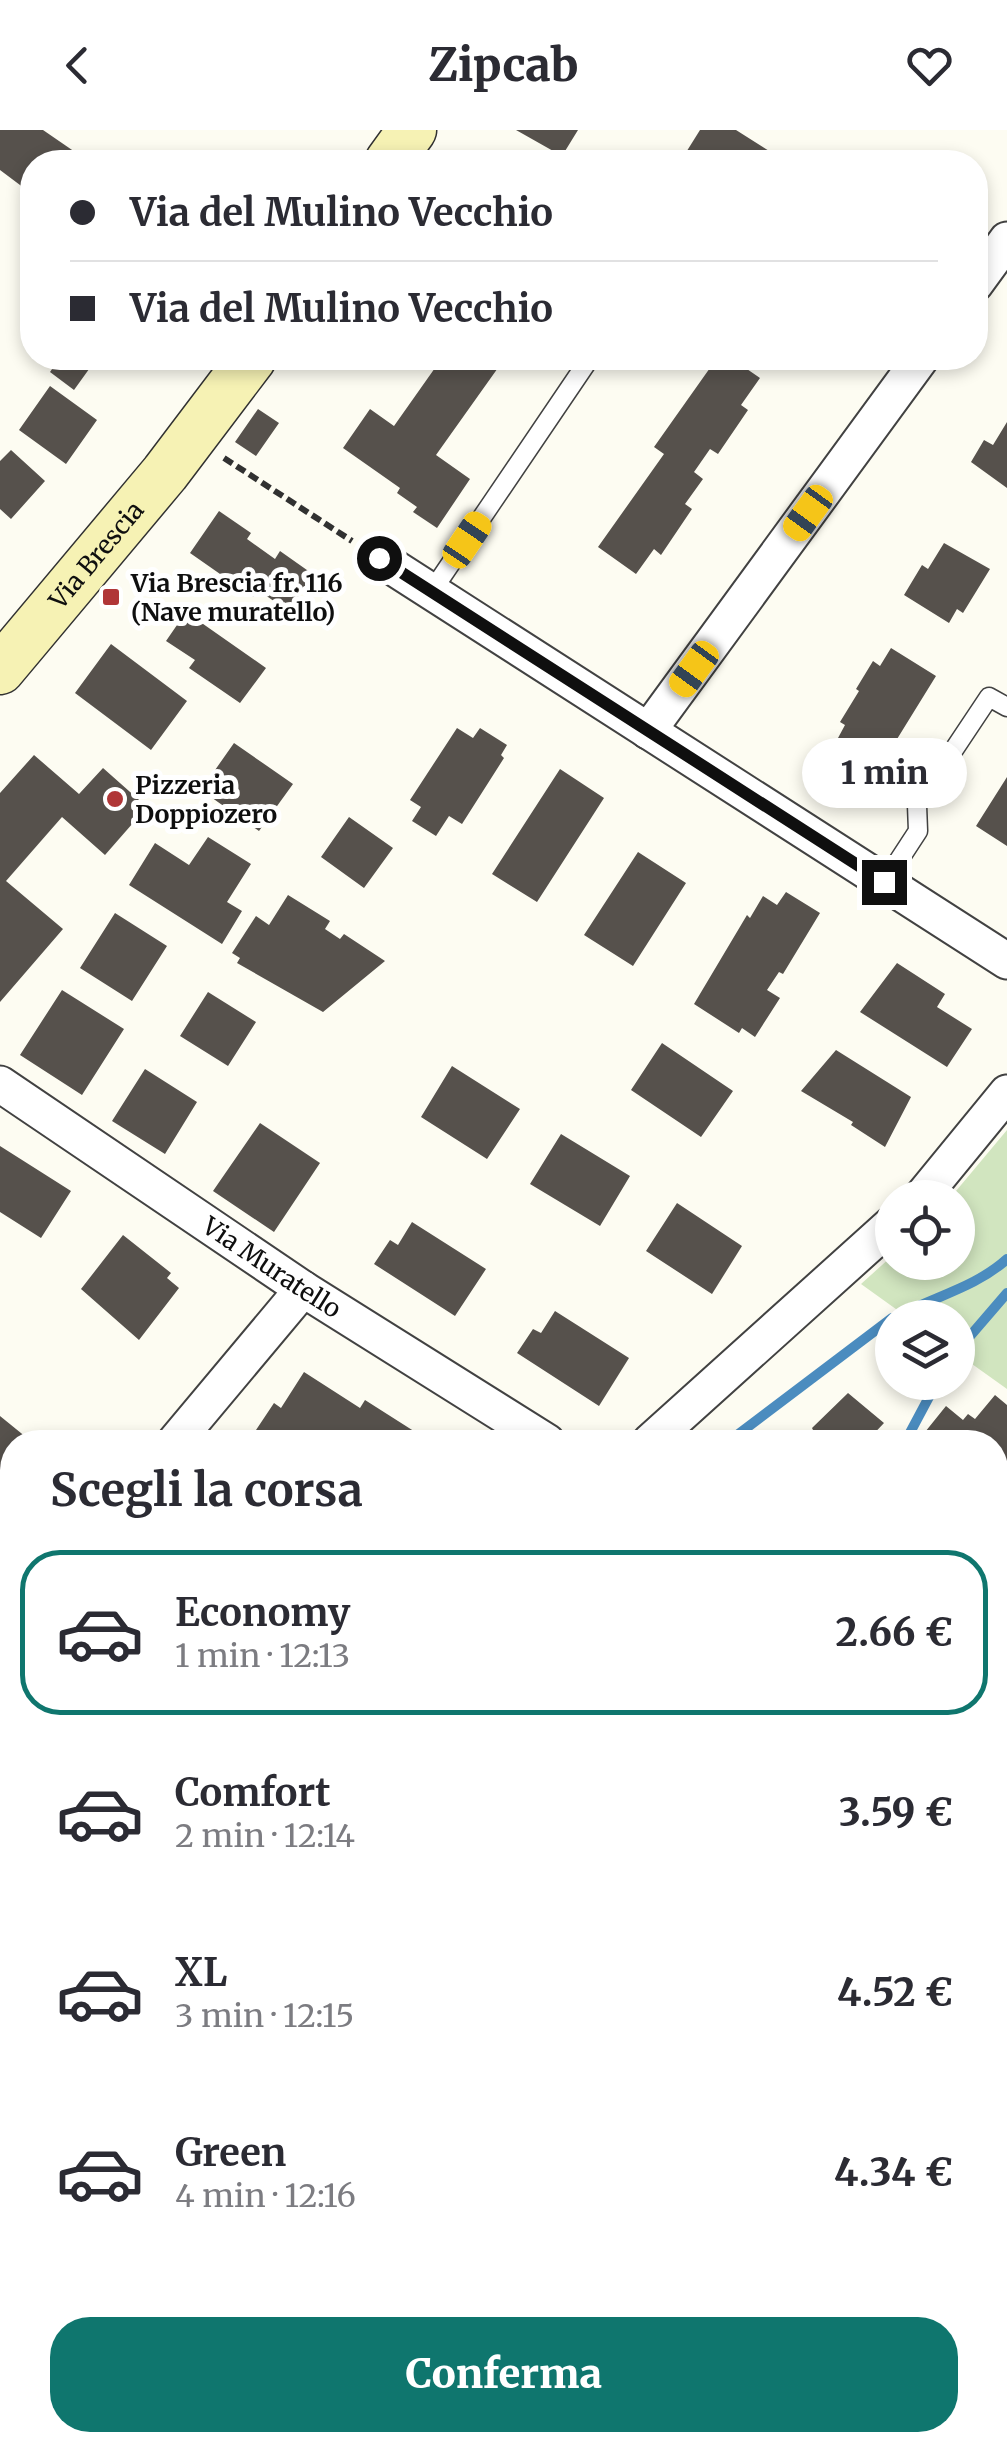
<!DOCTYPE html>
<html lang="it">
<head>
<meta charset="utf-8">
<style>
	:root { --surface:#fff; --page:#f7f7f7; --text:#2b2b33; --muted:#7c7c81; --line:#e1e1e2; --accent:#0f766e }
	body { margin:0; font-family:Merriweather,serif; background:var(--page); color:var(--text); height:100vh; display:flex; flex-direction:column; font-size:38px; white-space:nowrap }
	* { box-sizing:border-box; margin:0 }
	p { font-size:32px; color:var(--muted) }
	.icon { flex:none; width:55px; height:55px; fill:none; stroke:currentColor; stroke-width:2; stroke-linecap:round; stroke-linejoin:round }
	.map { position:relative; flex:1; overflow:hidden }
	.sheet { position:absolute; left:0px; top:1300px; width:1008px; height:1022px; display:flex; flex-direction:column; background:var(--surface); border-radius:40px 40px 0 0; box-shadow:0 5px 15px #0003 }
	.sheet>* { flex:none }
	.guide { position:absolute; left:20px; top:20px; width:968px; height:220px; border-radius:40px; box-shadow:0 5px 15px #0003; display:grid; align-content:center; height:220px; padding:0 50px; background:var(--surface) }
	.buttons { position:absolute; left:875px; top:1050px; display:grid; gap:20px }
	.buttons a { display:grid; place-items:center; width:100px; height:100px; border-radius:50%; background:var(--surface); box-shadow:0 5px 15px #0003; font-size:50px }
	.end { position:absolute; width:45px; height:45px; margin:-22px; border:12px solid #0f0f0f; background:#fff; box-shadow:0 0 0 5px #fff }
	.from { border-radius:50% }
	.bubble { position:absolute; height:70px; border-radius:35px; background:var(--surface); box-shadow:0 5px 15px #0003; font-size:32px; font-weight:800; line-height:70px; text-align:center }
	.car { position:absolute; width:30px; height:60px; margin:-30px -15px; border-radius:12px; box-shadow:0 0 8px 2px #0007; background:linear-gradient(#f5c518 24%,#345 0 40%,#f5c518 0 76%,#345 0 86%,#f5c518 0) }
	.guide b { display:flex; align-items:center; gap:35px; height:95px; font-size:38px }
	.guide b+b { border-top:2px solid var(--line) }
	.guide i { width:25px; height:25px; background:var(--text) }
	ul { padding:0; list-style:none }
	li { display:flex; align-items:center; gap:30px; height:165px; margin:0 20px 15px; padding:0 30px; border:5px solid transparent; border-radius:40px }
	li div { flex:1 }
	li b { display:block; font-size:38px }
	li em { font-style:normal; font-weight:800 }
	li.current { border-color:var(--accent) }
	li>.icon { width:90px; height:90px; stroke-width:1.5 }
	h2 { padding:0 50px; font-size:45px; line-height:120px }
	.action { display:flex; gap:20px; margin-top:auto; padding:20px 50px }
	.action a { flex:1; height:115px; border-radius:40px; background:var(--accent); color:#fff; font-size:40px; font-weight:800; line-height:115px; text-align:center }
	header { display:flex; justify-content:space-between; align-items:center; height:130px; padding:0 50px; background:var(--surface); font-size:45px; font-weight:800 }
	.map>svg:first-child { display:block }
	.farmland { fill:#f1f0d4 }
	.green { fill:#d1e5bf }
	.forest { fill:#b5d4a0 }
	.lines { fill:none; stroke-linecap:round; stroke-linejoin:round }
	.stream { stroke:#4b8cbf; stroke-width:10 }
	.building { fill:#56514c }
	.lane-casing { stroke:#424242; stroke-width:21 }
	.street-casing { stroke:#424242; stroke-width:39 }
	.secondary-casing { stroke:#313131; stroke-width:51 }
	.path { stroke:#313131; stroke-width:6; stroke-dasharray:10 5; stroke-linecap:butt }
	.lane { stroke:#fff; stroke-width:18 }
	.street { stroke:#fff; stroke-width:35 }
	.secondary { stroke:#f6f2b4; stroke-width:48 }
	.route { stroke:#0f0f0f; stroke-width:12 }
	.poi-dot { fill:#b03637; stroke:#fff; stroke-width:4 }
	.labels { text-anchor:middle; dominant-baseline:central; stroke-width:10; stroke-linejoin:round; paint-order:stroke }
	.street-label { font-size:25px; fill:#0f0f0f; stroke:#fff }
	.poi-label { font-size:25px; font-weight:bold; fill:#0f0f0f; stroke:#fff; text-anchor:start }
</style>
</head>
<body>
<header><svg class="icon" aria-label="back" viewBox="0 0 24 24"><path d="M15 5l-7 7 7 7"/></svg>Zipcab<svg class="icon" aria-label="heart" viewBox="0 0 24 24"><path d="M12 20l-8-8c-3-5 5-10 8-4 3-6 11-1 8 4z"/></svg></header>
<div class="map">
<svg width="1007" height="2321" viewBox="0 0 1007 2321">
	<rect width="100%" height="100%" fill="#fdfcf2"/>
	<!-- farmland -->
	<path class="farmland" d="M995 1852 1007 1860V2058L995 2084Z
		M995 2166 1007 2174V2321H950L925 2310H995Z"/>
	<!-- green -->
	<path class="green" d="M1007 1000V1259L958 1224V1188L907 1187 861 1154 892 1126V1132H958V1068L951 1067Z
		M995 1430 1007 1438V1585L995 1577Z
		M12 2001V2307L0 2305V2014Z
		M492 2310H760L774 2316 779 2310H925L949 2321H489Z"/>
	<!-- forest -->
	<path class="forest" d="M291 2310H492L489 2321H292Z"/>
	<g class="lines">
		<!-- stream -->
		<path class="stream" d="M894 1188C932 1167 975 1158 1007 1129
			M958 1220 1007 1163
			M728 1312 892 1188
			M905 1312 937 1252
			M437 2310 438 2321"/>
	</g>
	<!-- building -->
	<path class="building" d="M0 0H43L75 22 67 32H32V64L0 40Z
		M516 0H578L562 26Z
		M700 0H736L785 31 794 20H801L805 29 803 32H680Z
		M51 228H97L74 260 50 242 57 232Z
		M442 228H505L436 325 470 349 437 398 413 382 417 377 397 363 400 358 343 318 370 279 394 296Z
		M717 228H731L760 248 741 275 748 280 718 324 710 319 694 342 703 349 685 374 692 379 661 425 654 419 636 444 598 417 664 324 654 317Z
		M50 256 97 290 66 334 19 300Z
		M258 279 279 293 256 326 235 312Z
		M1007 292V358L971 332 984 310 993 315Z
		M11 320 45 351 11 389 0 379V331Z
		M219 381 251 403 247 409 275 429 280 421 314 445 288 481 258 460 253 467 190 423Z
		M944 413 990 439 963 483 957 479 949 493 904 465 922 435 928 439Z
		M186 482 266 538 240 573 189 538 195 530 166 511Z
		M111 514 187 571 151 620 75 563Z
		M891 518 936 546 881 635 838 608 845 595 840 592 859 561 856 559 873 531 880 536Z
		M457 598 473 608 480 598 507 615 501 625 504 628 462 694 449 686 436 706 412 691 421 677 410 670Z
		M234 613 293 654 259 701 201 660Z
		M34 625 79 664 103 638 147 677 105 725 62 687 6 751 63 799 0 872V663Z
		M560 639 604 668 537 772 492 744Z
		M1007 647V716L976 696Z
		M349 687 393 718 364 758 321 727Z
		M208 707 251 734 227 772 242 781 222 814 129 755 155 713 189 735Z
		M638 722 686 753 633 836 584 805Z
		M786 762 820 783 783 844 779 842 767 860 780 868 755 907 742 898 739 903 694 874 747 785 750 788 763 766 777 775Z
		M288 765 330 791 325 799 340 809 344 804 385 831 323 882 237 833 240 828 232 823 256 786 269 795Z
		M115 783 167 816 132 871 80 838Z
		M897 833 945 864 937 877 972 899 947 937 860 882Z
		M62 860 124 899 82 965 20 925Z
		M208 862 256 892 228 936 180 906Z
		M662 913 733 961 701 1007 631 960Z
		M836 920 911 967 885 1017 851 995 853 992 801 961Z
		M452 936 520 979 487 1029 421 987Z
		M145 939 197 972 165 1024 112 991Z
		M260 993 320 1033 274 1102 213 1061Z
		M561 1004 630 1046 600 1096 530 1054Z
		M0 1016 71 1061 41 1108 0 1082Z
		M677 1073 742 1116 712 1164 646 1121Z
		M412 1092 486 1139 455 1186 374 1134 390 1110 398 1115Z
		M123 1105 171 1143 167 1148 179 1158 139 1210 81 1159Z
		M555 1181 629 1228 599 1276 517 1223 533 1199 541 1203Z
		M304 1242 360 1278 365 1270 431 1312H330L315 1304 310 1312H248L274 1273 281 1278Z
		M848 1263 884 1293 866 1312H807L814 1302 812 1298Z
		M995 1265 1007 1275V1421L995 1411V1312H917L946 1276 963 1290 968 1284 975 1289Z
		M0 1286 32 1312H12V1369L0 1384Z
		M12 1845V1967L0 1981V1859Z
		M1007 2088V2112L996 2106Z"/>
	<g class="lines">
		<!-- lane casing -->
		<g class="lane-casing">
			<path id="lane" d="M432 461 590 228
				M884 753 918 701 917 675 989 567 1007 577
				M763 2310 765 2321
				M118 2321 179 2310"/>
		</g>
		<!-- street casing -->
		<g class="street-casing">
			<g id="street">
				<path d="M975 154 1007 110"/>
				<path d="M379 428 1007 831"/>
				<path d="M648 601 921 228"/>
				<path id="s1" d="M0 954 303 1159 547 1312"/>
				<path d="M921 1068 1007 963"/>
				<path d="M175 1312 303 1159"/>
				<path d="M650 1312 892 1094"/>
				<path d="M0 1521 12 1506"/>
				<path d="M995 1606 1007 1614"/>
				<path d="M0 2308 91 2321"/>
			</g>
		</g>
		<!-- secondary casing -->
		<g class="secondary-casing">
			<g id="secondary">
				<path d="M389 32 412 0"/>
				<path id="s2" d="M0 540 165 343 252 228"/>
			</g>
		</g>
		<!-- path -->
		<path class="path" d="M224 328 352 411
			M321 2321V2310"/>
		<!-- lane -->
		<use href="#lane" class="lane"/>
		<!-- street -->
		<use href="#street" class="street"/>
		<!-- secondary -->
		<use href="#secondary" class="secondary"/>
	</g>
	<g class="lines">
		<!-- route -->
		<path class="route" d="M379 428 884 752"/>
	</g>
	<!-- markers -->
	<g class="poi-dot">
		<rect x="101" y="457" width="20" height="20" rx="5"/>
		<circle cx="115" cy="669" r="10"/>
	</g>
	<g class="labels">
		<!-- street labels -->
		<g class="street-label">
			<text stroke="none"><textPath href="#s2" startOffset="150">Via Brescia</textPath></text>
			<text stroke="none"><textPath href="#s1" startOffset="328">Via Muratello</textPath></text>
		</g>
		<!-- poi labels -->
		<g class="poi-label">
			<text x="131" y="453">Via Brescia fr. 116<tspan x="131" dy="29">(Nave muratello)</tspan></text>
			<text x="135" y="655">Pizzeria<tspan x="135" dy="29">Doppiozero</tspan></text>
		</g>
	</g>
</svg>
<div class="buttons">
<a><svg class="icon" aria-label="locate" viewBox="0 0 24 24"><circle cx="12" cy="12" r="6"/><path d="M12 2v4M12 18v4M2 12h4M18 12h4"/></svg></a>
<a><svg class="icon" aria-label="layers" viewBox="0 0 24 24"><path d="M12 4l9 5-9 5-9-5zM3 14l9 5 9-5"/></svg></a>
</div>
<i class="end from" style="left:379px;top:428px"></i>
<i class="end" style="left:884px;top:752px"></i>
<div class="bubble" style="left:802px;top:608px;width:165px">1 min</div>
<i class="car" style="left:808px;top:383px;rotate:216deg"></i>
<i class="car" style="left:467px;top:410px;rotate:34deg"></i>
<i class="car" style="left:694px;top:539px;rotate:216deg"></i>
<div class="guide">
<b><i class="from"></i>Via del Mulino Vecchio</b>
<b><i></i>Via del Mulino Vecchio</b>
</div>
<section class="sheet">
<h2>Scegli la corsa</h2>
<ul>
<li class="current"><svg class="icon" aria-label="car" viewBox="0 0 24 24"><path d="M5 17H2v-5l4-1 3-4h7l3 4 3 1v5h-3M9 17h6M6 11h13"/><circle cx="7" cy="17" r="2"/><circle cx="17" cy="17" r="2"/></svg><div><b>Economy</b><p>1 min · 12:13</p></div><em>2.66 €</em></li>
<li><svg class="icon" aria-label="car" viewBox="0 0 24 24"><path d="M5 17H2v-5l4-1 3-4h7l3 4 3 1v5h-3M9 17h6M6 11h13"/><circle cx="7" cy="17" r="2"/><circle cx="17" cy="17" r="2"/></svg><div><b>Comfort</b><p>2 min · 12:14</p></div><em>3.59 €</em></li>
<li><svg class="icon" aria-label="car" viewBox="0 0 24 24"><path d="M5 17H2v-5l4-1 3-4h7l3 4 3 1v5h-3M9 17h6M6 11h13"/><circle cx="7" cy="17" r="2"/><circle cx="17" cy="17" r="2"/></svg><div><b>XL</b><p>3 min · 12:15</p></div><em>4.52 €</em></li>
<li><svg class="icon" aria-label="car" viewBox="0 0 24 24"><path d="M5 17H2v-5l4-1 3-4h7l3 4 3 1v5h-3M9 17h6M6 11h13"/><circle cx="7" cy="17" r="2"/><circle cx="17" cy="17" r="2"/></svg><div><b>Green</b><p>4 min · 12:16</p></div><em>4.34 €</em></li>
</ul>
<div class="action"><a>Conferma</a></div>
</section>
</div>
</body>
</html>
